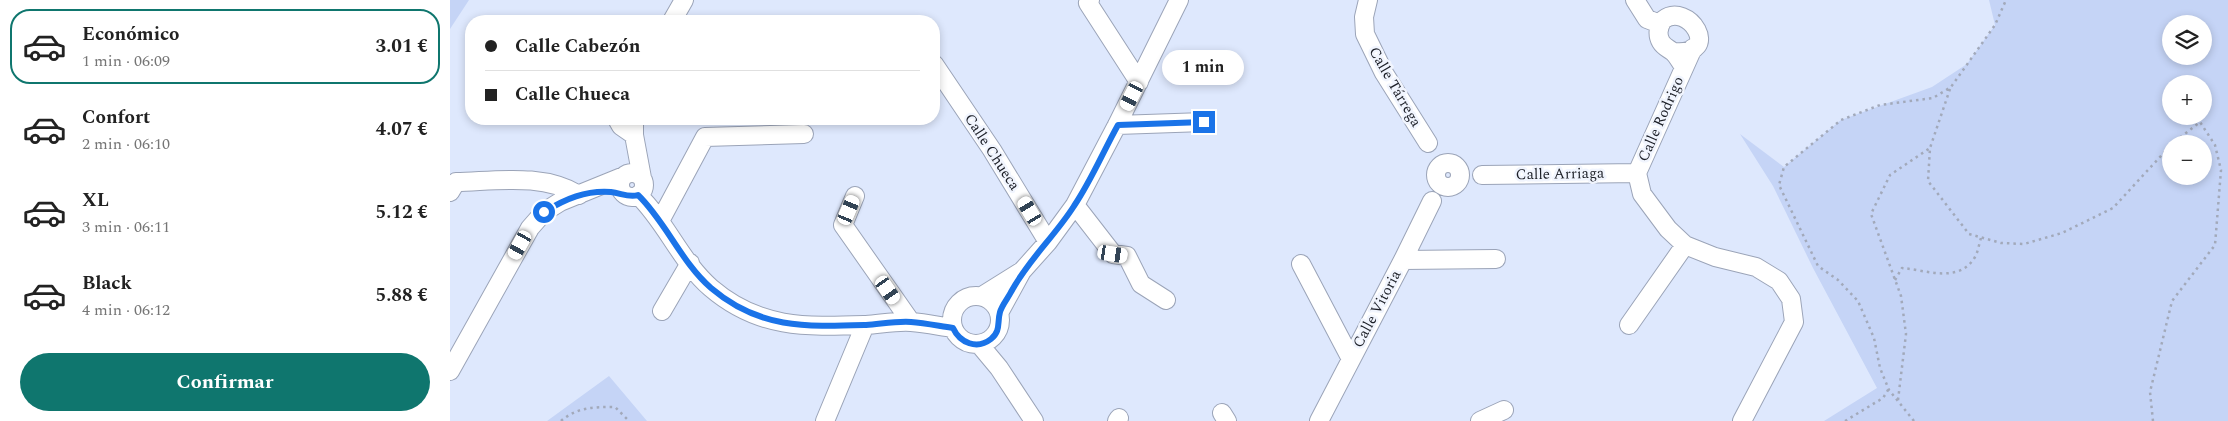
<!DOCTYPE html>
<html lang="es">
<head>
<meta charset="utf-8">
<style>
	:root { --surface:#fff; --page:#f6f6f6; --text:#222; --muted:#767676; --line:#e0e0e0; --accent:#0f766e }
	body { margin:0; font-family:Spectral,serif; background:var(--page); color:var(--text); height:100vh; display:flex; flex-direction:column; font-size:19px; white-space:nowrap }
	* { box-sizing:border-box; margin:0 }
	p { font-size:16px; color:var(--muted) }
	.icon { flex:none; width:28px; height:28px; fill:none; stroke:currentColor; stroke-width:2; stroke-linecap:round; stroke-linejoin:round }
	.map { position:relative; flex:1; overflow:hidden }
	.details { display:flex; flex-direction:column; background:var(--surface); width:450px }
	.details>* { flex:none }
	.hud { position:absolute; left:15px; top:15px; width:475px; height:110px; border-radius:20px; box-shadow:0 2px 8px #0003; display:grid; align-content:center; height:110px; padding:0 20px; background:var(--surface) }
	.fabs { position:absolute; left:1712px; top:15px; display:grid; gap:10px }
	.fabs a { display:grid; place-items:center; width:50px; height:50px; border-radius:50%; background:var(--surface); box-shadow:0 2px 8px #0003; font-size:25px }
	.end { position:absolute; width:22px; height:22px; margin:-11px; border:6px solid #1a73e8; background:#fff; box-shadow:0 0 0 2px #fff }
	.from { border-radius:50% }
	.bubble { position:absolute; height:35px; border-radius:18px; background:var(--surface); box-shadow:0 2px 8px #0003; font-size:16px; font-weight:700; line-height:35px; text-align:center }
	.car { position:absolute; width:15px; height:30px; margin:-15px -8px; border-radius:6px; box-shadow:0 0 4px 1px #0007; background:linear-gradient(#fff 24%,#345 0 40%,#fff 0 76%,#345 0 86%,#fff 0) }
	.hud b { display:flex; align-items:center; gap:18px; height:48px; font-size:19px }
	.hud b+b { border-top:1px solid var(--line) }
	.hud i { width:12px; height:12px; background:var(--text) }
	ul { padding:9px 0 0; list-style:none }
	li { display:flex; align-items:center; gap:15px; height:75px; margin:0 10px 8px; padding:0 10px; border:2px solid transparent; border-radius:20px }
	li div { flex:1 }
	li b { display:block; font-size:19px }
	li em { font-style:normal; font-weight:700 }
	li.on { border-color:var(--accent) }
	li>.icon { width:45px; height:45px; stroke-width:1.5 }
	.action { display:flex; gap:10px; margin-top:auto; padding:10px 20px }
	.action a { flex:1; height:58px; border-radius:30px; background:var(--accent); color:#fff; font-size:20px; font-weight:700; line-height:58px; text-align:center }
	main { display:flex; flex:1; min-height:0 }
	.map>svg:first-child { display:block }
	.green { fill:#c5d4f6; fill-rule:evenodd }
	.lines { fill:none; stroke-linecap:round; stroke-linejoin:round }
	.minor-casing { stroke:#9ba4b8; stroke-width:20 }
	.path { stroke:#a2a9ba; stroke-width:2.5; stroke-dasharray:2.5 4; stroke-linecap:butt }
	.minor { stroke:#fff; stroke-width:18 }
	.route { stroke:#1a73e8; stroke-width:6 }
	.labels { text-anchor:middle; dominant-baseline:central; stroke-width:5; stroke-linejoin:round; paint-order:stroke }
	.street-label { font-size:15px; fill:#1b1e26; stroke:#f1f5fe }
</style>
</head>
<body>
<main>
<section class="details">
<ul>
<li class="on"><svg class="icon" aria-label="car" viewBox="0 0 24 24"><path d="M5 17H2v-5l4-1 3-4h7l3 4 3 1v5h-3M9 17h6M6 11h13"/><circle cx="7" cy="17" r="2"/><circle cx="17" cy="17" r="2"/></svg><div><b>Económico</b><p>1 min · 06:09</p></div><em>3.01 €</em></li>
<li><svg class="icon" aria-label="car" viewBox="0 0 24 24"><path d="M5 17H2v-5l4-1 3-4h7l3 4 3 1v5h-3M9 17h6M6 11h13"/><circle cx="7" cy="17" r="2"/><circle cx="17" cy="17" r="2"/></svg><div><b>Confort</b><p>2 min · 06:10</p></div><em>4.07 €</em></li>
<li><svg class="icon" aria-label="car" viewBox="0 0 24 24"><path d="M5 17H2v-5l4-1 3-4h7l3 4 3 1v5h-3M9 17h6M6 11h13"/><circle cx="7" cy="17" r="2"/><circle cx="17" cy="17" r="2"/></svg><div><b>XL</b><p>3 min · 06:11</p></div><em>5.12 €</em></li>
<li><svg class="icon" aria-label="car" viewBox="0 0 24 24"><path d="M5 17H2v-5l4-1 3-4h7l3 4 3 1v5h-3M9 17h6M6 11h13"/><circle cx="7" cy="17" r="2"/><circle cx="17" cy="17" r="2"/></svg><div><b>Black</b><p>4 min · 06:12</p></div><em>5.88 €</em></li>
</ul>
<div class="action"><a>Confirmar</a></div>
</section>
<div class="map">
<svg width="1778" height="421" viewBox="0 0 1778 421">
	<rect width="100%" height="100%" fill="#dee8fd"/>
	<!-- green -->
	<path class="green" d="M0 0H19L0 29Z
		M1539 0H1778V421H1374L1427 388 1363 268 1323 186 1290 134 1334 167 1391 120 1482 87 1517 64 1545 25ZM1721 24H1754V56H1721ZM1721 84H1754V116H1721ZM1721 144H1754V176H1721Z
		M159 376 197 421H97Z"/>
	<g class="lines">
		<!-- minor casing -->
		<g class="minor-casing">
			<path id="minor" d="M640 0 638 3 689 82
				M918 0 914 17 915 34 934 73 978 143
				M1185 0 1197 19 1210 24
				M222 21 234 0
				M1243 48 1187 173 1192 194 1218 229 1235 245 1265 257 1306 267 1329 281 1341 299 1344 322 1292 421
				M1224 52C1274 56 1238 0 1213 20 1208 27 1207 35 1211 42 1214 47 1218 48 1223 52 1227 55 1230 62 1234 67
				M484 64 542 150 598 242
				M167 119 171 126 184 135
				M184 119V135L192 178
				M667 125 754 122
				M986 175a12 12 0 1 1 24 0a12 12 0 1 1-24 0Z
				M170 185a12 12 0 1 1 24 0a12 12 0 1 1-24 0Z
				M1032 175 1187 173
				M0 192 6 182C47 181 93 173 129 195
				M188 195C216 222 231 262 261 288 309 329 356 327 416 325 431 324 446 321 461 322 475 323 489 326 503 328
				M405 196 393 225 461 322
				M625 205 663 254 677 256 691 284 716 300
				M210 221 255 137 354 134
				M953 260 1046 259
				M851 264 901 359
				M502 320a24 24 0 1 1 48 0a24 24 0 1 1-48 0Z
				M532 296 572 271
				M212 311 240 263
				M549 313 572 271 598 242 625 205 667 125 729 0
				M1179 325 1235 245
				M529 344 549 368 584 421
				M0 371 80 228 94 212 110 202 174 176
				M772 413 777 421
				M375 421 415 325
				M667 421 669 418
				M869 421 953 260 982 201
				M1030 421 1054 410"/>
		</g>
		<!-- path -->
		<path class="path" d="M1500 89 1480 148 1478 181 1519 234 1551 243 1574 244 1612 233 1663 208 1721 145
			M1445 280 1452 268C1476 270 1509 284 1525 257 1528 252 1529 244 1531 238
			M1448 400 1456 334 1451 296 1421 214 1440 175 1480 148
			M111 421C127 407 144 407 165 407L179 421
			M1395 421 1433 398 1438 390
			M1464 421 1439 390 1430 368 1424 338 1408 301 1388 280 1368 266 1329 185 1334 167 1391 120 1430 105 1483 98 1501 87 1545 25 1556 0
			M1703 421 1700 392 1722 301 1765 245 1771 170 1765 145 1750 122 1722 144"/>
		<!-- minor -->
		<use href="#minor" class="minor"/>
	</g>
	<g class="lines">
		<!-- route -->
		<path class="route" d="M94 212C115 199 136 190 161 192 171 193 179 198 188 195 216 222 231 262 261 288 309 329 356 327 416 325 431 324 446 321 461 322 475 323 489 326 503 328 510 343 527 350 541 339 551 331 547 323 550 312 552 305 558 298 561 292 578 260 605 236 624 206 641 181 653 152 668 125L754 122"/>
	</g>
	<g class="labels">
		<!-- street labels -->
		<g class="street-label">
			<text transform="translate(945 87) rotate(60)">Calle Tárrega</text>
			<text transform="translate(1211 119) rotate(-66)">Calle Rodrigo</text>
			<text transform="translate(542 152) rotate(57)">Calle Chueca</text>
			<text transform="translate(1110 174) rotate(-1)">Calle Arriaga</text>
			<text transform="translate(927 309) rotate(-62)">Calle Vitoria</text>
		</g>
	</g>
</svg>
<div class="fabs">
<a><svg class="icon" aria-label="layers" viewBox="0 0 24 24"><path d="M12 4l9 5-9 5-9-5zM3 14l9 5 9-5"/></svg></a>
<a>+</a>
<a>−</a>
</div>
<i class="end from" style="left:94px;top:212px"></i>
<i class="end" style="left:754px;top:122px"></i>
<div class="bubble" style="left:712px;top:50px;width:82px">1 min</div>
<i class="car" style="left:682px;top:96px;rotate:207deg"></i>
<i class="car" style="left:399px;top:210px;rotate:23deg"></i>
<i class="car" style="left:580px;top:211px;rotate:329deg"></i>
<i class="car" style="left:70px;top:245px;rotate:209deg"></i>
<i class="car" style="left:663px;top:254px;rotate:99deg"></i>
<i class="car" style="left:438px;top:290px;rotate:145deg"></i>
<div class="hud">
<b><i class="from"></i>Calle Cabezón</b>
<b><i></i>Calle Chueca</b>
</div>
</div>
</main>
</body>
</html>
